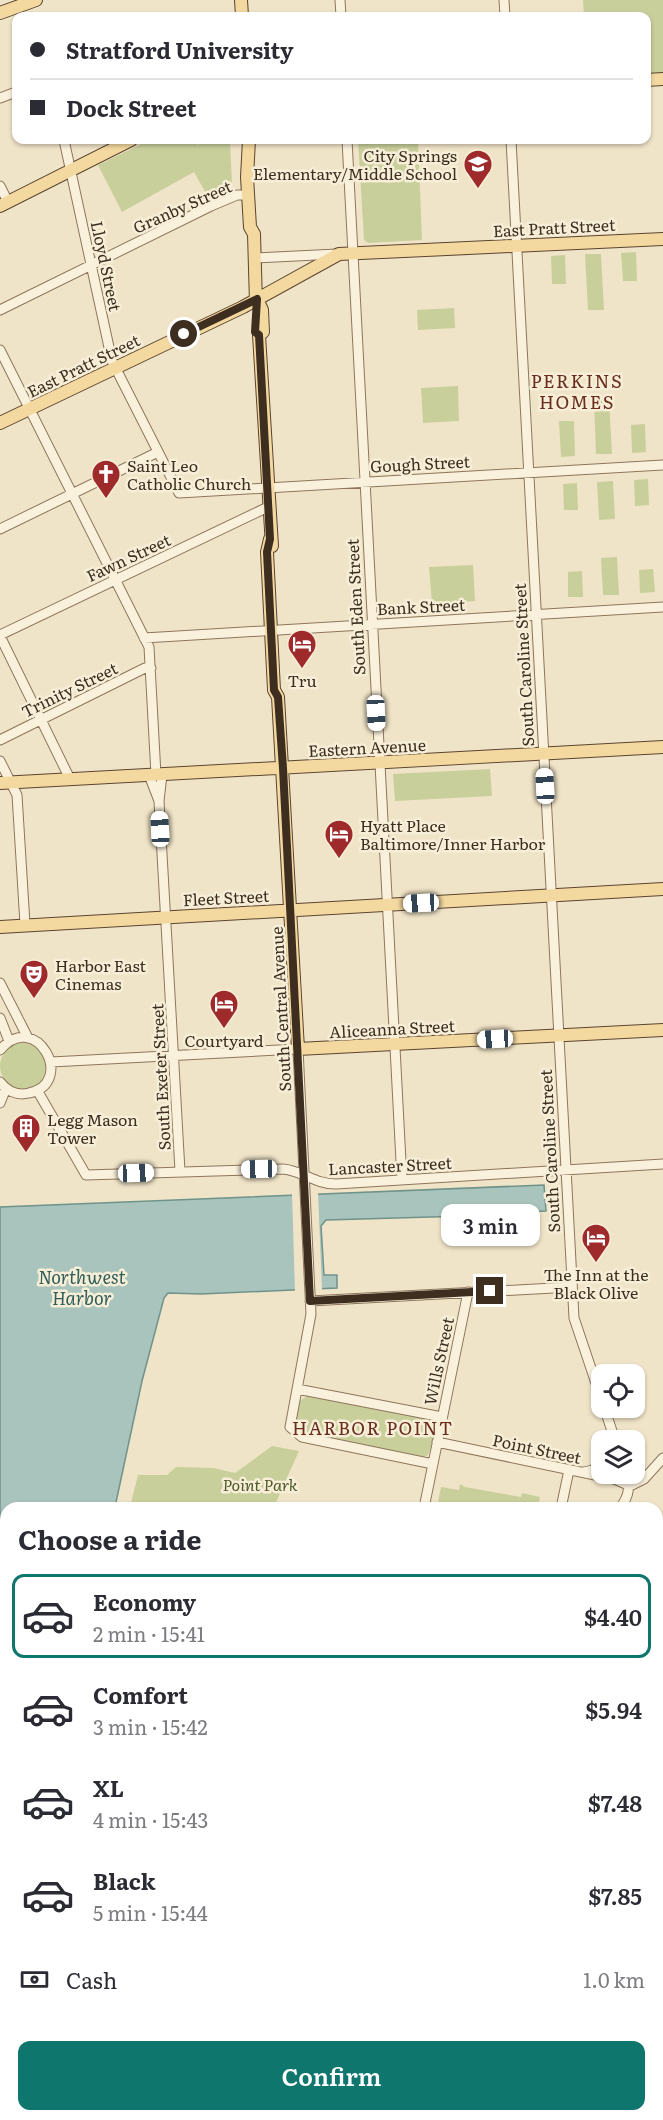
<!DOCTYPE html>
<html lang="en">
<head>
<meta charset="utf-8">
<style>
	:root { --surface:#fff; --page:#f2f2f3; --text:#2b2b33; --muted:#7c7c81; --line:#e1e1e2; --accent:#0f766e }
	body { margin:0; font-family:Literata,serif; background:var(--page); color:var(--text); height:100vh; display:flex; flex-direction:column; font-size:22px; white-space:nowrap }
	* { box-sizing:border-box; margin:0 }
	p { font-size:20px; color:var(--muted) }
	.icon { flex:none; width:33px; height:33px; fill:none; stroke:currentColor; stroke-width:2; stroke-linecap:round; stroke-linejoin:round }
	.map { position:relative; flex:1; overflow:hidden }
	.details { position:absolute; left:0px; top:1502px; width:663px; height:620px; display:flex; flex-direction:column; background:var(--surface); border-radius:18px 18px 0 0; box-shadow:0 2px 4px #0004 }
	.details>* { flex:none }
	.top-card { position:absolute; left:12px; top:12px; width:639px; height:132px; border-radius:12px; box-shadow:0 2px 4px #0004; display:grid; align-content:center; height:132px; padding:0 18px; background:var(--surface) }
	.fabs { position:absolute; left:591px; top:1364px; display:grid; gap:12px }
	.fabs a { display:grid; place-items:center; width:54px; height:54px; border-radius:12px; background:var(--surface); box-shadow:0 2px 4px #0004; font-size:30px }
	.end { position:absolute; width:27px; height:27px; margin:-14px; border:8px solid #3d2e20; background:#fff; box-shadow:0 0 0 3px #fff }
	.from { border-radius:50% }
	.bubble { position:absolute; height:42px; border-radius:12px; background:var(--surface); box-shadow:0 2px 4px #0004; font-size:20px; font-weight:600; line-height:42px; text-align:center }
	.car { position:absolute; width:18px; height:36px; margin:-18px -9px; border-radius:8px; box-shadow:0 0 4px 2px #0007; background:linear-gradient(#fff 24%,#345 0 40%,#fff 0 76%,#345 0 86%,#fff 0) }
	.top-card b { display:flex; align-items:center; gap:21px; height:57px; font-size:22px }
	.top-card b+b { border-top:2px solid var(--line) }
	.top-card i { width:15px; height:15px; background:var(--text) }
	ul { padding:0; list-style:none }
	li { display:flex; align-items:center; gap:18px; height:84px; margin:0 12px 9px; padding:0 6px; border:3px solid transparent; border-radius:12px }
	li div { flex:1 }
	li b { display:block; font-size:22px }
	li em { font-style:normal; font-weight:600 }
	li.current { border-color:var(--accent) }
	li>.icon { width:54px; height:54px; stroke-width:1.5 }
	h2 { padding:0 18px; font-size:27px; line-height:72px }
	.pay { display:flex; align-items:center; gap:15px; height:66px; padding:0 18px; font-size:22px }
	.pay p { margin-inline-start:auto }
	.cta { display:flex; gap:12px; margin-top:auto; padding:12px 18px }
	.cta a { flex:1; height:69px; border-radius:12px; background:var(--accent); color:#fff; font-size:24px; font-weight:600; line-height:69px; text-align:center }
	.map>svg:first-child { display:block }
	.green { fill:#c9cf9b }
	.water { fill:#a9c4bc; stroke:#6f938a; stroke-width:1.5 }
	.pier { fill:#f0e4c8 }
	.lines { fill:none; stroke-linecap:round; stroke-linejoin:round }
	.ferry { stroke:#2f5d5a; stroke-width:1.5; stroke-dasharray:8 6; stroke-linecap:butt }
	.minor-casing { stroke:#8d765c; stroke-width:11 }
	.major-casing { stroke:#5b4430; stroke-width:14 }
	.minor { stroke:#faf1dc; stroke-width:9 }
	.major { stroke:#f3d9a0; stroke-width:12 }
	.route { stroke:#3d2e20; stroke-width:8 }
	.labels { text-anchor:middle; dominant-baseline:central; stroke-width:5; stroke-linejoin:round; paint-order:stroke }
	.poi-label { font-size:16px; fill:#3d2e20; stroke:#f7eed8; text-anchor:start }
	.street-label { font-size:16px; fill:#3d2e20; stroke:#f7eed8 }
	.park-label { font-size:16px; font-style:italic; fill:#4d5a26; stroke:#f7eed8 }
	.neighbourhood-label { font-size:18px; letter-spacing:1.5px; fill:#6b2e1e; stroke:#f7eed8 }
	.water-label { font-size:18px; font-style:italic; fill:#2f5d5a; stroke:#f7eed8 }
</style>
</head>
<body>
<div class="map">
<svg width="663" height="2120" viewBox="0 0 663 2120">
	<rect width="100%" height="100%" fill="#f0e4c8"/>
	<!-- green -->
	<path class="green" d="M583 0H663V74L647 75 646 16H584Z
		M149 140H193L197 145 208 140H230L232 185 208 197 194 172 122 212 98 165Z
		M358 140H418L422 240 368 243 364 240Z
		M636 252 637 281H623L621 253Z
		M585 254H601L604 310H588Z
		M565 255 566 284H552L551 256Z
		M454 308 455 328 418 330 417 310Z
		M458 386 459 421 423 423 421 388Z
		M609 399 612 454H596L594 400Z
		M559 421H574L575 456 561 457Z
		M645 424 646 452 632 453 631 425Z
		M648 479 649 505 635 506 634 480Z
		M613 481 615 519 599 520 597 482Z
		M577 483 578 510H564L563 484Z
		M617 557 619 595H603L601 558Z
		M473 565 475 601 432 604 429 567Z
		M653 569 655 592 640 593 639 570Z
		M582 571 583 597H568V572Z
		M490 769 492 796 395 801 393 774Z
		M0 1066a23 23 0 1 1 46 0a23 23 0 1 1-46 0Z
		M308 1395 431 1420C437 1429 433 1447 427 1456L420 1457 302 1433 295 1426 299 1402Z
		M272 1446 299 1451 274 1507H130L138 1475H167L176 1467 214 1468 235 1473Z
		M460 1484 465 1487 521 1497 522 1493 540 1497 538 1507H437L441 1487 459 1490Z"/>
	<!-- water -->
	<path class="water" d="M544 1185 546 1211 502 1213 501 1215 326 1220 321 1226 324 1275H337V1288L201 1294 168 1293 164 1298 142 1381 115 1507 6 1508V2115H657V1607L663 1602V2120H0V1207Z"/>
	<!-- pier -->
	<path class="pier" d="M318 1192 322 1290 295 1293 292 1193Z"/>
	<g class="lines">
		<!-- ferry -->
		<path class="ferry" d="M657 1649 663 1653"/>
		<!-- minor casing -->
		<g class="minor-casing">
			<path id="minor" d="M340 0 341 16
				M504 0 505 16
				M0 98 16 92
				M64 140 112 361 179 493 663 465
				M347 140 402 1180
				M511 140 574 1318 602 1401
				M0 186 8 202
				M255 258 337 254
				M0 310 211 206 237 195H248
				M0 350 149 647 156 775
				M0 529 158 452
				M0 635 268 507
				M0 636 70 779
				M144 638 663 607
				M0 740 145 668H151
				M0 761 17 795 25 924
				M149 775 159 801
				M162 775 159 801 180 1171
				M0 983 28 1038
				M0 1018 9 1041
				M0 1050C36 1008 77 1083 29 1093 17 1096 7 1091 0 1082
				M51 1062 298 1049 311 1314 290 1427 302 1437 433 1464
				M37 1090 86 1175 283 1169C304 1171 314 1184 336 1184L663 1164
				M0 1103 6 1088
				M310 1301 572 1287
				M297 1389 442 1417
				M604 1407 615 1440
				M437 1442 614 1479 630 1486
				M584 1472 593 1470 602 1461
				M630 1486 644 1479 663 1458
				M424 1508 468 1292
				M561 1508 569 1470
				M620 1508C630 1495 630 1487 625 1473"/>
		</g>
		<!-- major casing -->
		<g class="major-casing">
			<path id="major" d="M241 0 242 16
				M0 13 36 0
				M646 80 663 79
				M249 140 247 177 250 227 254 234 256 303
				M0 206 131 140
				M257 299 262 310 263 332 259 335 272 546
				M0 423 243 307 339 254 663 239
				M270 539 267 552 274 690 278 697 298 1049 663 1030
				M0 783 663 747
				M0 927 663 889"/>
		</g>
		<!-- minor -->
		<use href="#minor" class="minor"/>
		<!-- major -->
		<use href="#major" class="major"/>
	</g>
	<g class="lines">
		<!-- route -->
		<path class="route" d="M184 334 257 299 255 332 259 335 270 539 267 552 274 690 278 697 283 768 310 1301 490 1291"/>
	</g>
	<!-- icons -->
	<defs>
		<g id="school-pin" transform="scale(1.5)"><path d="M0 17L-7.5 6A9.5 9.5 0 1 1 7.5 6Z" fill="#9e2a2b" stroke="#f7eed8"/><path d="M0-5L7-2L0 1L-7-2ZM-4 1L0 2.5L4 1V4Q0 6-4 4Z" fill="#fff"/></g>
		<g id="church-pin" transform="scale(1.5)"><path d="M0 17L-7.5 6A9.5 9.5 0 1 1 7.5 6Z" fill="#9e2a2b" stroke="#f7eed8"/><path d="M-1.2-6h2.4v3.5h3.3v2.4h-3.3V6h-2.4V-.1h-3.3v-2.4h3.3Z" fill="#fff"/></g>
		<g id="hotel-pin" transform="scale(1.5)"><path d="M0 17L-7.5 6A9.5 9.5 0 1 1 7.5 6Z" fill="#9e2a2b" stroke="#f7eed8"/><path d="M-6-4.5h1.5V1H6V5H4.5V3h-9V5H-6ZM-4 0a1.8 1.8 0 1 1 3.6 0ZM.5 0V-2.5h3Q6-2.5 6 0Z" fill="#fff"/></g>
		<g id="theatre-pin" transform="scale(1.5)"><path d="M0 17L-7.5 6A9.5 9.5 0 1 1 7.5 6Z" fill="#9e2a2b" stroke="#f7eed8"/><path d="M-5-5.5Q0-4 5-5.5V0Q5 5 0 6Q-5 5-5 0ZM-3.3-2.5H-1v1.5H-3.3ZM1-2.5H3.3v1.5H1ZM-2.8 1Q0 5.5 2.8 1Z" fill="#fff"/></g>
		<g id="building-pin" transform="scale(1.5)"><path d="M0 17L-7.5 6A9.5 9.5 0 1 1 7.5 6Z" fill="#9e2a2b" stroke="#f7eed8"/><path d="M-4-6H4V6H1V3H-1V6H-4ZM-2.5-4.3h1.7v1.8h-1.7ZM.8-4.3h1.7v1.8H.8ZM-2.5-1h1.7V.8h-1.7ZM.8-1h1.7V.8H.8Z" fill="#fff"/></g>
	</defs>
	<g fill-rule="evenodd">
		<use href="#school-pin" x="478" y="164"/>
		<use href="#church-pin" x="106" y="474"/>
		<use href="#hotel-pin" x="302" y="644"/>
		<use href="#hotel-pin" x="339" y="834"/>
		<use href="#theatre-pin" x="34" y="974"/>
		<use href="#hotel-pin" x="224" y="1004"/>
		<use href="#building-pin" x="26" y="1128"/>
		<use href="#hotel-pin" x="596" y="1238"/>
	</g>
	<g class="labels">
		<!-- poi labels -->
		<g class="poi-label">
			<text x="457" y="155" text-anchor="end">City Springs<tspan x="457" dy="18">Elementary/Middle School</tspan></text>
			<text x="127" y="465">Saint Leo<tspan x="127" dy="18">Catholic Church</tspan></text>
			<text x="302" y="680" text-anchor="middle">Tru</text>
			<text x="360" y="825">Hyatt Place<tspan x="360" dy="18">Baltimore/Inner Harbor</tspan></text>
			<text x="55" y="965">Harbor East<tspan x="55" dy="18">Cinemas</tspan></text>
			<text x="224" y="1040" text-anchor="middle">Courtyard</text>
			<text x="47" y="1119">Legg Mason<tspan x="47" dy="18">Tower</tspan></text>
			<text x="596" y="1274" text-anchor="middle">The Inn at the<tspan x="596" dy="18">Black Olive</tspan></text>
		</g>
		<!-- street labels -->
		<g class="street-label">
			<text transform="translate(182 206) rotate(-24)">Granby Street</text>
			<text transform="translate(554 227) rotate(-3)">East Pratt Street</text>
			<text transform="translate(107 266) rotate(78)">Lloyd Street</text>
			<text transform="translate(83 365) rotate(-26)">East Pratt Street</text>
			<text transform="translate(420 463) rotate(-3)">Gough Street</text>
			<text transform="translate(128 557) rotate(-25)">Fawn Street</text>
			<text transform="translate(421 606) rotate(-3)">Bank Street</text>
			<text transform="translate(355 607) rotate(-93)">South Eden Street</text>
			<text transform="translate(523 665) rotate(-93)">South Caroline Street</text>
			<text transform="translate(69 689) rotate(-26)">Trinity Street</text>
			<text transform="translate(367 747) rotate(-3)">Eastern Avenue</text>
			<text transform="translate(226 897) rotate(-3)">Fleet Street</text>
			<text transform="translate(280 1009) rotate(-93)">South Central Avenue</text>
			<text transform="translate(392 1028) rotate(-3)">Aliceanna Street</text>
			<text transform="translate(160 1077) rotate(-93)">South Exeter Street</text>
			<text transform="translate(549 1151) rotate(-93)">South Caroline Street</text>
			<text transform="translate(390 1165) rotate(-3)">Lancaster Street</text>
			<text transform="translate(438 1361) rotate(-78)">Wills Street</text>
			<text transform="translate(537 1448) rotate(12)">Point Street</text>
		</g>
		<!-- park labels -->
		<g class="park-label">
			<text x="260" y="1484">Point Park</text>
		</g>
		<!-- neighbourhood labels -->
		<g class="neighbourhood-label">
			<text x="577" y="380">PERKINS<tspan x="577" dy="21">HOMES</tspan></text>
			<text x="373" y="1427">HARBOR POINT</text>
		</g>
		<!-- water labels -->
		<g class="water-label">
			<text x="82" y="1276">Northwest<tspan x="82" dy="21">Harbor</tspan></text>
		</g>
	</g>
</svg>
<div class="fabs">
<a><svg class="icon" aria-label="locate" viewBox="0 0 24 24"><circle cx="12" cy="12" r="6"/><path d="M12 2v4M12 18v4M2 12h4M18 12h4"/></svg></a>
<a><svg class="icon" aria-label="layers" viewBox="0 0 24 24"><path d="M12 4l9 5-9 5-9-5zM3 14l9 5 9-5"/></svg></a>
</div>
<i class="end from" style="left:184px;top:334px"></i>
<i class="end" style="left:490px;top:1291px"></i>
<div class="bubble" style="left:441px;top:1204px;width:99px">3 min</div>
<i class="car" style="left:376px;top:713px;rotate:177deg"></i>
<i class="car" style="left:545px;top:786px;rotate:357deg"></i>
<i class="car" style="left:160px;top:829px;rotate:357deg"></i>
<i class="car" style="left:421px;top:903px;rotate:267deg"></i>
<i class="car" style="left:495px;top:1039px;rotate:267deg"></i>
<i class="car" style="left:259px;top:1169px;rotate:269deg"></i>
<i class="car" style="left:136px;top:1173px;rotate:88deg"></i>
<div class="top-card">
<b><i class="from"></i>Stratford University</b>
<b><i></i>Dock Street</b>
</div>
<section class="details">
<h2>Choose a ride</h2>
<ul>
<li class="current"><svg class="icon" aria-label="car" viewBox="0 0 24 24"><path d="M5 17H2v-5l4-1 3-4h7l3 4 3 1v5h-3M9 17h6M6 11h13"/><circle cx="7" cy="17" r="2"/><circle cx="17" cy="17" r="2"/></svg><div><b>Economy</b><p>2 min · 15:41</p></div><em>$4.40</em></li>
<li><svg class="icon" aria-label="car" viewBox="0 0 24 24"><path d="M5 17H2v-5l4-1 3-4h7l3 4 3 1v5h-3M9 17h6M6 11h13"/><circle cx="7" cy="17" r="2"/><circle cx="17" cy="17" r="2"/></svg><div><b>Comfort</b><p>3 min · 15:42</p></div><em>$5.94</em></li>
<li><svg class="icon" aria-label="car" viewBox="0 0 24 24"><path d="M5 17H2v-5l4-1 3-4h7l3 4 3 1v5h-3M9 17h6M6 11h13"/><circle cx="7" cy="17" r="2"/><circle cx="17" cy="17" r="2"/></svg><div><b>XL</b><p>4 min · 15:43</p></div><em>$7.48</em></li>
<li><svg class="icon" aria-label="car" viewBox="0 0 24 24"><path d="M5 17H2v-5l4-1 3-4h7l3 4 3 1v5h-3M9 17h6M6 11h13"/><circle cx="7" cy="17" r="2"/><circle cx="17" cy="17" r="2"/></svg><div><b>Black</b><p>5 min · 15:44</p></div><em>$7.85</em></li>
</ul>
<div class="pay"><svg class="icon" aria-label="cash" viewBox="0 0 24 24"><path d="M3 7h18v10H3z"/><circle cx="12" cy="12" r="2"/></svg>Cash<p>1.0 km</p></div>
<div class="cta"><a>Confirm</a></div>
</section>
</div>
</body>
</html>
